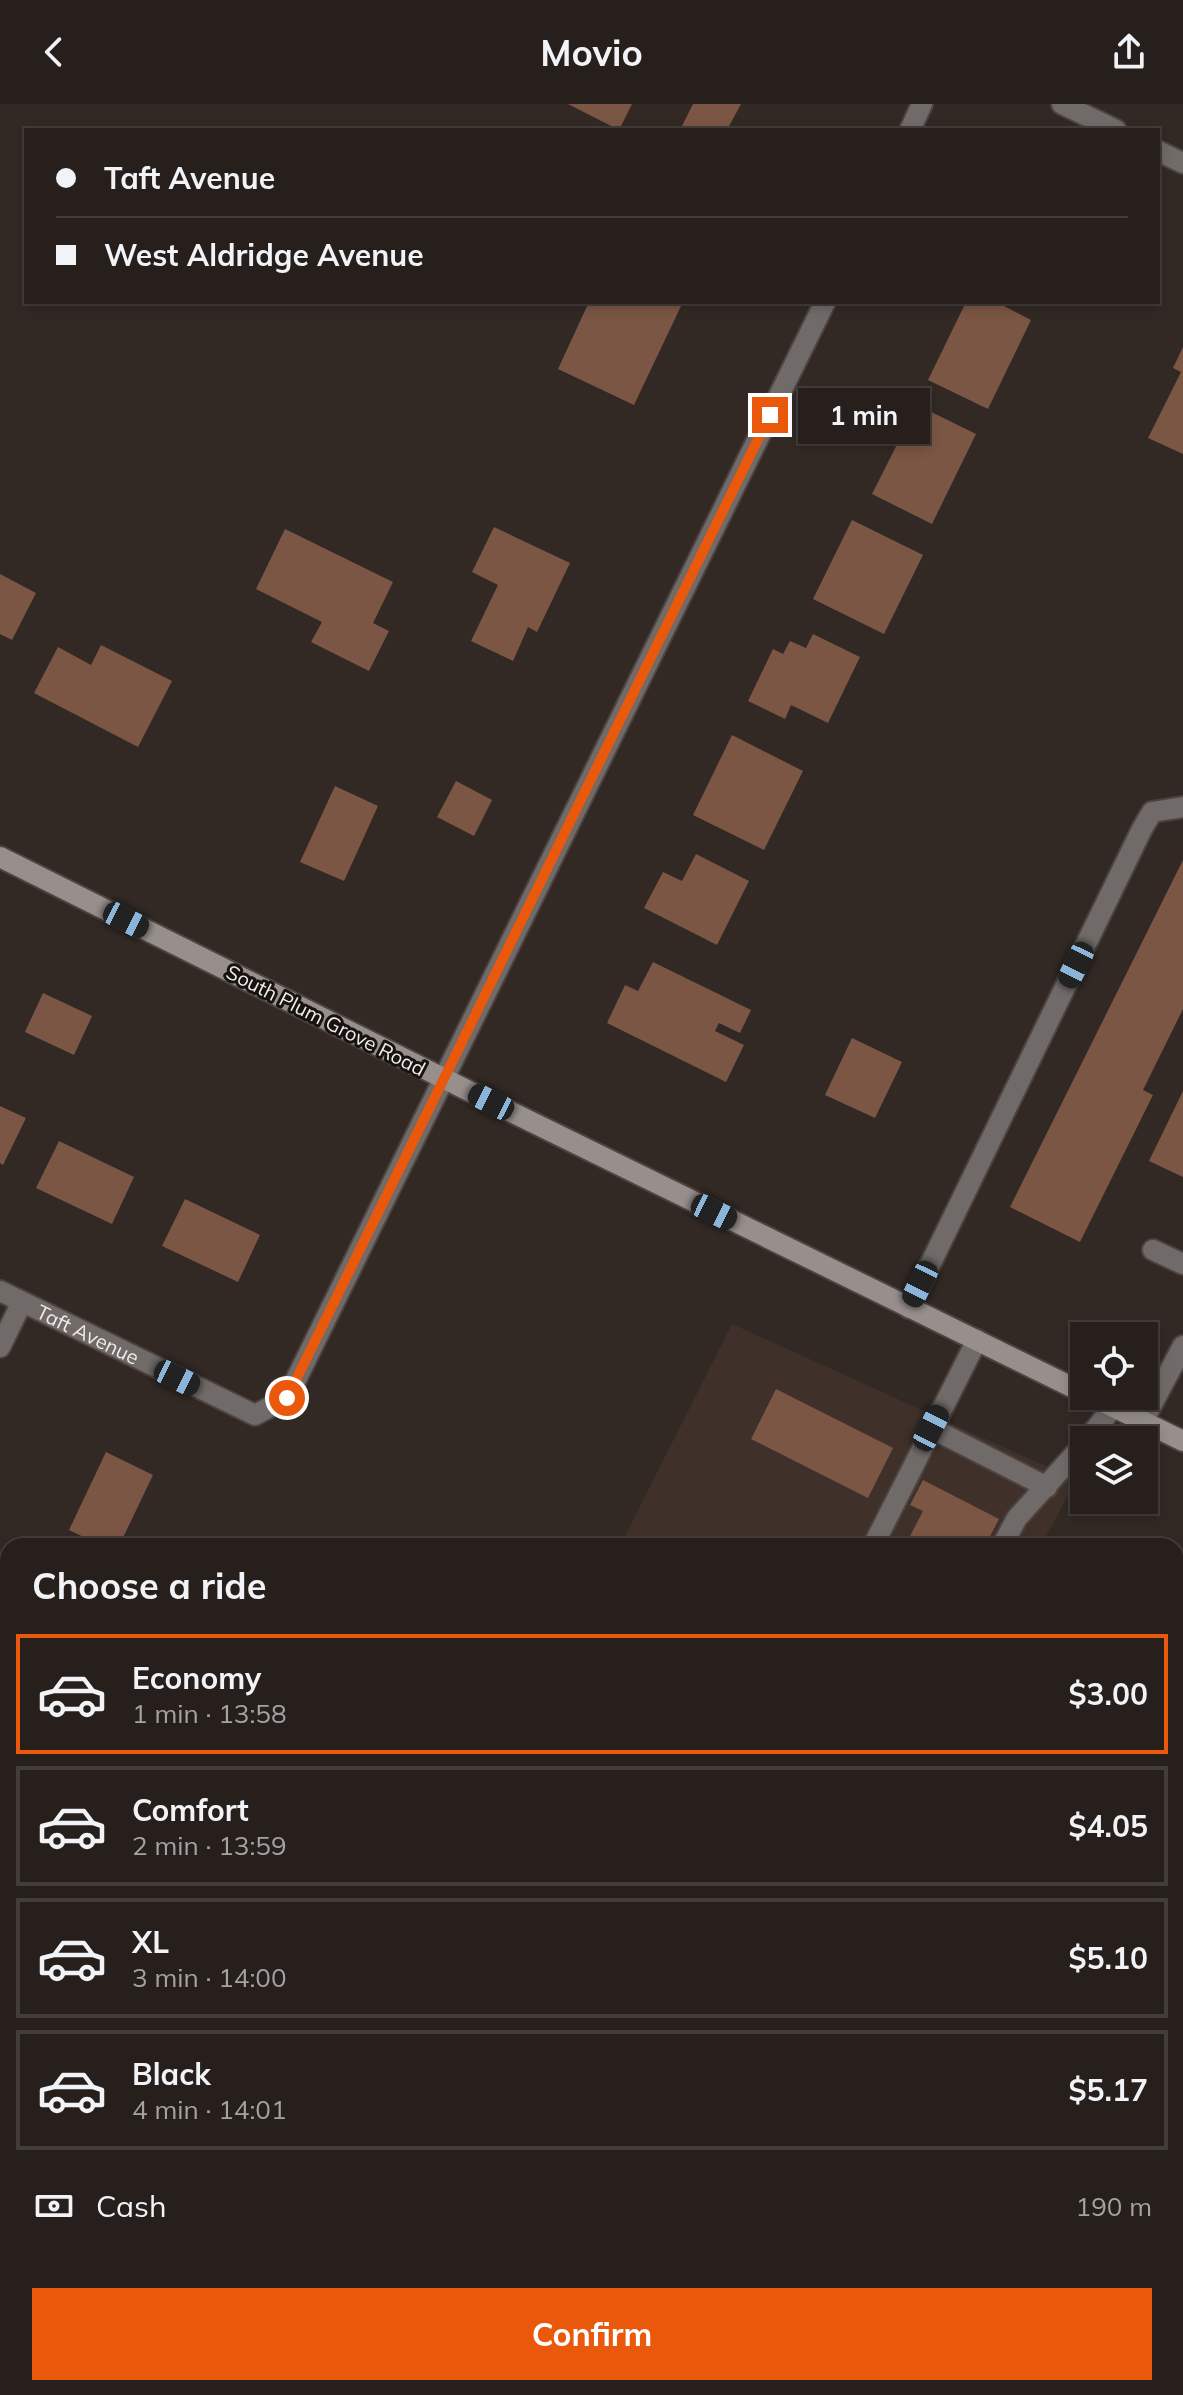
<!DOCTYPE html>
<html lang="en">
<head>
<meta charset="utf-8">
<style>
	:root { --surface:#261f1c; --page:#2e2725; --text:#f1f3f6; --muted:#a4a2a3; --line:#423d3b; --accent:#ea580c }
	body { margin:0; font-family:Mulish,sans-serif; background:var(--page); color:var(--text); height:100vh; display:flex; flex-direction:column; font-size:30px; white-space:nowrap }
	* { box-sizing:border-box; margin:0 }
	p { font-size:26px; color:var(--muted) }
	.icon { flex:none; width:44px; height:44px; fill:none; stroke:currentColor; stroke-width:2; stroke-linecap:round; stroke-linejoin:round }
	.map { position:relative; flex:1; overflow:hidden }
	.drawer { position:absolute; left:0px; top:1434px; width:1184px; height:858px; display:flex; flex-direction:column; background:var(--surface); border-radius:24px 24px 0 0; box-shadow:0 4px 12px #0003,0 0 0 2px var(--line) }
	.drawer>* { flex:none }
	.hud { position:absolute; left:24px; top:24px; width:1136px; height:176px; border-radius:0px; box-shadow:0 4px 12px #0003,0 0 0 2px var(--line); display:grid; align-content:center; height:176px; padding:0 32px; background:var(--surface) }
	.tools { position:absolute; left:1070px; top:1218px; display:grid; gap:16px }
	.tools a { display:grid; place-items:center; width:88px; height:88px; border-radius:0px; background:var(--surface); box-shadow:0 4px 12px #0003,0 0 0 2px var(--line); font-size:40px }
	.end { position:absolute; width:36px; height:36px; margin:-18px; border:10px solid #ea580c; background:#fff; box-shadow:0 0 0 4px #fff }
	.from { border-radius:50% }
	.bubble { position:absolute; height:56px; border-radius:0px; background:var(--surface); box-shadow:0 4px 12px #0003,0 0 0 2px var(--line); font-size:26px; font-weight:700; line-height:56px; text-align:center }
	.car { position:absolute; width:24px; height:48px; margin:-24px -12px; border-radius:10px; box-shadow:0 0 6px 2px #0007; background:linear-gradient(#222 24%,#8ab4d8 0 40%,#222 0 76%,#8ab4d8 0 86%,#222 0) }
	.hud b { display:flex; align-items:center; gap:28px; height:76px; font-size:30px }
	.hud b+b { border-top:2px solid var(--line) }
	.hud i { width:20px; height:20px; background:var(--text) }
	ul { padding:0; list-style:none }
	li { display:flex; align-items:center; gap:24px; height:120px; margin:0 16px 12px; padding:0 16px; border:4px solid var(--line); border-radius:0px }
	li div { flex:1 }
	li b { display:block; font-size:30px }
	li em { font-style:normal; font-weight:700 }
	li.current { border-color:var(--accent) }
	li>.icon { width:72px; height:72px; stroke-width:1.5 }
	h2 { padding:0 32px; font-size:36px; line-height:96px }
	.pay { display:flex; align-items:center; gap:20px; height:88px; padding:0 32px; font-size:30px }
	.pay p { margin-inline-start:auto }
	.cta { display:flex; gap:16px; margin-top:auto; padding:16px 32px }
	.cta a { flex:1; height:92px; border-radius:0px; background:var(--accent); color:#fff; font-size:32px; font-weight:700; line-height:92px; text-align:center }
	header { display:flex; justify-content:space-between; align-items:center; height:104px; padding:0 32px; background:var(--surface); font-size:36px; font-weight:700 }
	.map>svg:first-child { display:block }
	.built { fill:#3f312a }
	.building { fill:#7b5644 }
	.lines { fill:none; stroke-linecap:round; stroke-linejoin:round }
	.service-casing { stroke:#4d4440; stroke-width:24 }
	.minor-casing { stroke:#4d4440; stroke-width:24 }
	.secondary-casing { stroke:#4d4440; stroke-width:24 }
	.service { stroke:#706b69; stroke-width:20 }
	.minor { stroke:#706b69; stroke-width:20 }
	.secondary { stroke:#978f8c; stroke-width:20 }
	.route { stroke:#ea580c; stroke-width:10 }
	.labels { text-anchor:middle; dominant-baseline:central; stroke-width:6; stroke-linejoin:round; paint-order:stroke }
	.street-label { font-size:20px; fill:#f2ece9; stroke:#171311 }
</style>
</head>
<body>
<header><svg class="icon" aria-label="back" viewBox="0 0 24 24"><path d="M15 5l-7 7 7 7"/></svg>Movio<svg class="icon" aria-label="share" viewBox="0 0 24 24"><path d="M12 15V3M7 8l5-5 5 5M5 13v7h14v-7"/></svg></header>
<div class="map">
<svg width="1183" height="2291" viewBox="0 0 1183 2291">
	<rect width="100%" height="100%" fill="#322925"/>
	<!-- built -->
	<path class="built" d="M732 1220 1076 1376 1041 1442H620Z"/>
	<!-- building -->
	<path class="building" d="M568 0H632L619 26Z
		M693 0H741L727 26H680Z
		M589 198 682 200 634 301 558 265Z
		M966 198H996L1031 216 988 305 928 276Z
		M1183 243V350L1148 334 1181 268 1173 264Z
		M917 301 976 330 932 420 872 390Z
		M852 416 923 451 884 530 813 495Z
		M494 423 570 459 537 528 528 523 513 557 471 537 498 481 472 468Z
		M285 425 393 478 373 519 389 527 369 567 311 538 322 518 256 485Z
		M0 470 36 489 12 536 0 530Z
		M813 530 860 553 828 619 791 601 785 615 748 597 773 545 783 550 790 537 806 544Z
		M101 541 172 577 138 643 34 589 58 543 91 561Z
		M732 631 803 667 764 746 693 711Z
		M456 677 492 696 474 732 437 713Z
		M335 682 378 702 344 777 300 758Z
		M696 750 749 777 717 841 644 804 663 768 682 777Z
		M1183 756V905L1143 986 1153 991 1080 1138 1010 1103Z
		M653 858 751 906 740 929 719 919 715 927 744 941 726 978 607 919 625 881 638 887Z
		M43 889 92 912 74 951 25 928Z
		M852 934 902 958 875 1014 825 991Z
		M1183 987V1073L1149 1057Z
		M0 1002 26 1014 3 1061 0 1059Z
		M59 1037 134 1073 112 1120 36 1084Z
		M185 1095 260 1131 238 1178 162 1142Z
		M776 1285 893 1344 868 1394 751 1335Z
		M106 1348 153 1371 119 1442H102L69 1426Z
		M923 1376 999 1415 985 1442H905L923 1407 910 1401Z
		M0 1566 8 1569V1665L0 1661Z
		M1183 1676V1868L1176 1882V1690Z
		M854 2284H888L903 2291H850Z"/>
	<g class="lines">
		<!-- service casing -->
		<g class="service-casing">
			<path id="service" d="M931 1324 1047 1383
				M1087 1336 1113 1303
				M873 1442 977 1236
				M1002 1442 1017 1414 1084 1340"/>
		</g>
		<!-- minor casing -->
		<g class="minor-casing">
			<g id="minor">
				<path d="M1062 0 1116 26"/>
				<path d="M910 26 922 0"/>
				<path d="M1158 47 1183 59"/>
				<path d="M1153 1146 1183 1160"/>
				<path id="s1" d="M0 1187 255 1311 287 1294 825 198"/>
				<path d="M909 1204 1142 725 1152 708 1183 703"/>
				<path d="M0 1243 22 1198"/>
				<path d="M1143 1317 1183 1242"/>
				<path d="M1176 1552 1183 1538"/>
				<path d="M1176 2063 1183 2048"/>
				<path d="M492 2284 503 2291"/>
				<path d="M1065 2291 1069 2284"/>
			</g>
		</g>
		<!-- secondary casing -->
		<g class="secondary-casing">
			<path id="secondary" d="M0 753 491 998 1084 1289
				M1091 1292 1183 1337"/>
		</g>
		<!-- service -->
		<use href="#service" class="service"/>
		<!-- minor -->
		<use href="#minor" class="minor"/>
		<!-- secondary -->
		<use href="#secondary" class="secondary"/>
	</g>
	<g class="lines">
		<!-- route -->
		<path class="route" d="M287 1294 770 311"/>
	</g>
	<g class="labels">
		<!-- street labels -->
		<g class="street-label">
			<text transform="translate(326 916) rotate(27)">South Plum Grove Road</text>
			<text stroke="none"><textPath href="#s1" startOffset="98">Taft Avenue</textPath></text>
		</g>
	</g>
</svg>
<div class="tools">
<a><svg class="icon" aria-label="locate" viewBox="0 0 24 24"><circle cx="12" cy="12" r="6"/><path d="M12 2v4M12 18v4M2 12h4M18 12h4"/></svg></a>
<a><svg class="icon" aria-label="layers" viewBox="0 0 24 24"><path d="M12 4l9 5-9 5-9-5zM3 14l9 5 9-5"/></svg></a>
</div>
<i class="end from" style="left:287px;top:1294px"></i>
<i class="end" style="left:770px;top:311px"></i>
<div class="bubble" style="left:798px;top:284px;width:132px">1 min</div>
<i class="car" style="left:126px;top:816px;rotate:117deg"></i>
<i class="car" style="left:1076px;top:861px;rotate:206deg"></i>
<i class="car" style="left:491px;top:998px;rotate:297deg"></i>
<i class="car" style="left:714px;top:1108px;rotate:116deg"></i>
<i class="car" style="left:920px;top:1180px;rotate:206deg"></i>
<i class="car" style="left:177px;top:1274px;rotate:116deg"></i>
<i class="car" style="left:931px;top:1324px;rotate:27deg"></i>
<div class="hud">
<b><i class="from"></i>Taft Avenue</b>
<b><i></i>West Aldridge Avenue</b>
</div>
<section class="drawer">
<h2>Choose a ride</h2>
<ul>
<li class="current"><svg class="icon" aria-label="car" viewBox="0 0 24 24"><path d="M5 17H2v-5l4-1 3-4h7l3 4 3 1v5h-3M9 17h6M6 11h13"/><circle cx="7" cy="17" r="2"/><circle cx="17" cy="17" r="2"/></svg><div><b>Economy</b><p>1 min · 13:58</p></div><em>$3.00</em></li>
<li><svg class="icon" aria-label="car" viewBox="0 0 24 24"><path d="M5 17H2v-5l4-1 3-4h7l3 4 3 1v5h-3M9 17h6M6 11h13"/><circle cx="7" cy="17" r="2"/><circle cx="17" cy="17" r="2"/></svg><div><b>Comfort</b><p>2 min · 13:59</p></div><em>$4.05</em></li>
<li><svg class="icon" aria-label="car" viewBox="0 0 24 24"><path d="M5 17H2v-5l4-1 3-4h7l3 4 3 1v5h-3M9 17h6M6 11h13"/><circle cx="7" cy="17" r="2"/><circle cx="17" cy="17" r="2"/></svg><div><b>XL</b><p>3 min · 14:00</p></div><em>$5.10</em></li>
<li><svg class="icon" aria-label="car" viewBox="0 0 24 24"><path d="M5 17H2v-5l4-1 3-4h7l3 4 3 1v5h-3M9 17h6M6 11h13"/><circle cx="7" cy="17" r="2"/><circle cx="17" cy="17" r="2"/></svg><div><b>Black</b><p>4 min · 14:01</p></div><em>$5.17</em></li>
</ul>
<div class="pay"><svg class="icon" aria-label="cash" viewBox="0 0 24 24"><path d="M3 7h18v10H3z"/><circle cx="12" cy="12" r="2"/></svg>Cash<p>190 m</p></div>
<div class="cta"><a>Confirm</a></div>
</section>
</div>
</body>
</html>
